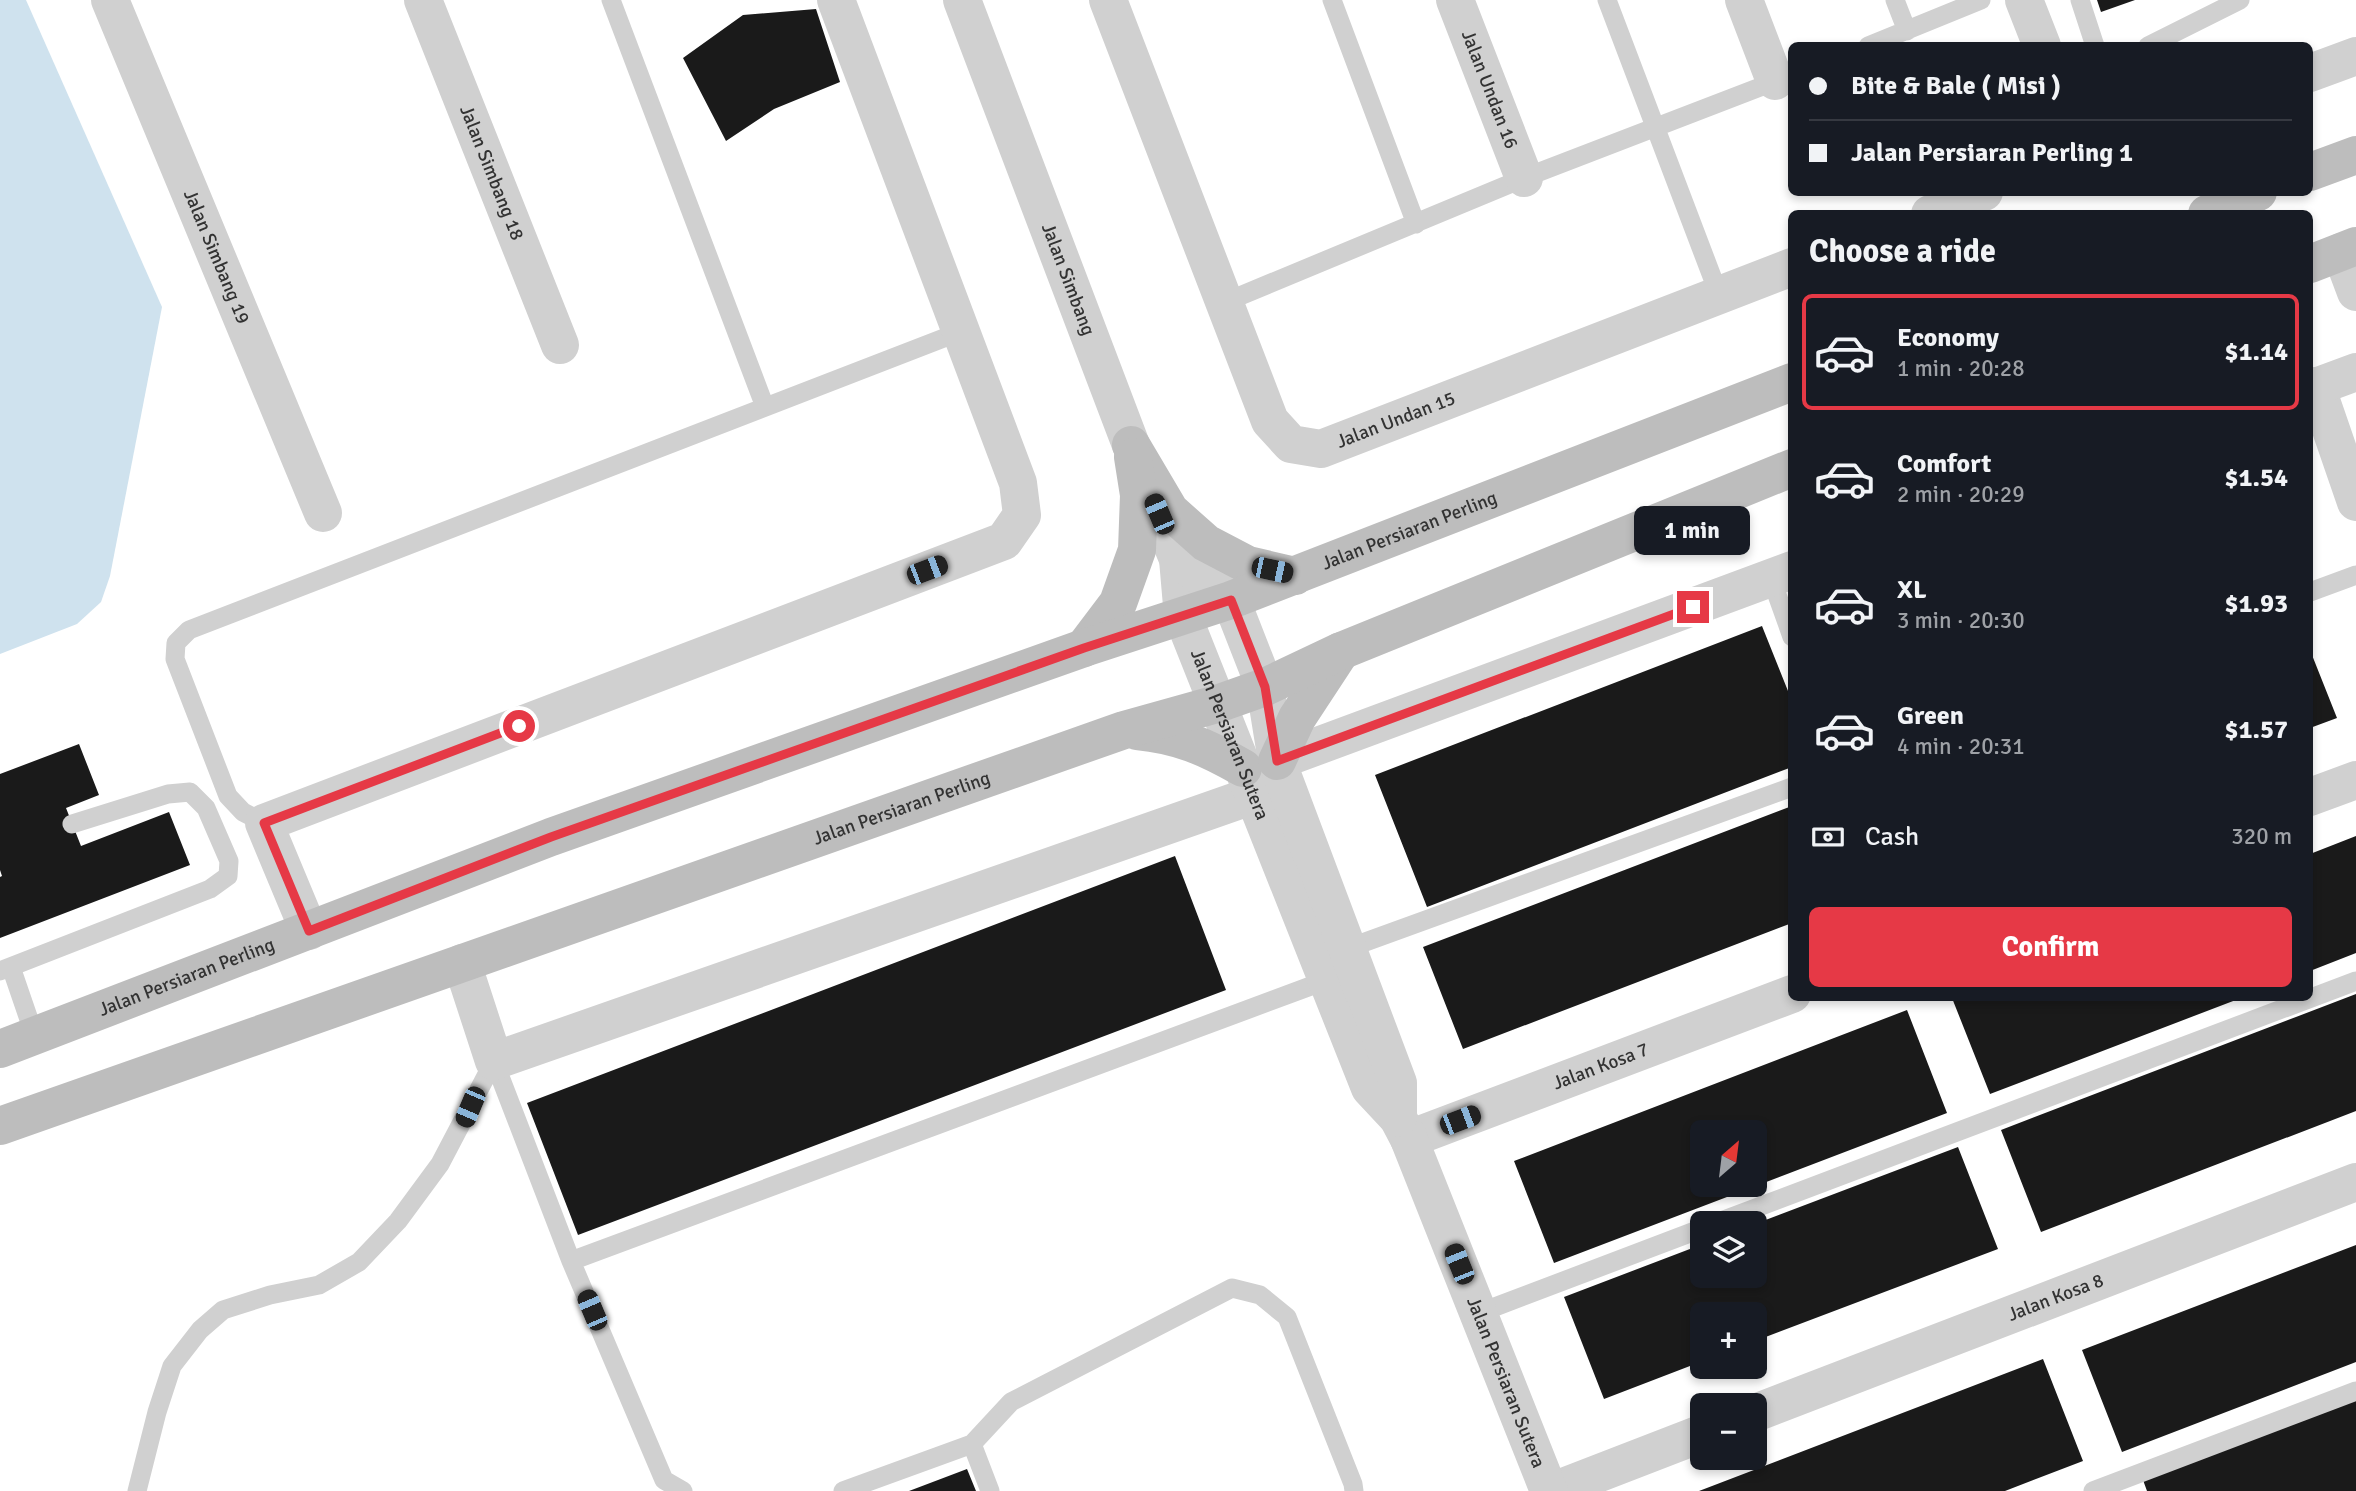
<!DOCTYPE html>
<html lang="en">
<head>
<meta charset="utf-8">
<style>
	:root { --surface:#171b24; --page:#20242c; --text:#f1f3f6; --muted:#9ea1a6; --line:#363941; --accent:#e63946 }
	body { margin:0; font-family:Signika,sans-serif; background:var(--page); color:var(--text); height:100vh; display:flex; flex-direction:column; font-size:26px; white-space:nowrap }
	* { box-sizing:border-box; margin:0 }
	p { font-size:23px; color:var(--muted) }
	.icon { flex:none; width:38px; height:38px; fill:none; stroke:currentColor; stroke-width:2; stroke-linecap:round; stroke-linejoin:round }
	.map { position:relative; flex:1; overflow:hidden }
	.panel { position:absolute; left:1788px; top:210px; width:525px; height:791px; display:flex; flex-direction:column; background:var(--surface); border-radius:10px; box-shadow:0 4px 10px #0003 }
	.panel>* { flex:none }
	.top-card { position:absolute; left:1788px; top:42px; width:525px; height:154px; border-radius:10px; box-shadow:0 4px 10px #0003; display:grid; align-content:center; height:154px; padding:0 21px; background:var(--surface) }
	.needle { width:46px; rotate:28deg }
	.controls { position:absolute; left:1690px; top:1120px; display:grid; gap:14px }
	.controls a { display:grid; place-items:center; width:77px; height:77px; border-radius:10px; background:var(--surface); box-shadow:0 4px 10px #0003; font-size:35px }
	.end { position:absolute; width:32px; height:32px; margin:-16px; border:9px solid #e63946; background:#fff; box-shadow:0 0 0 4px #fff }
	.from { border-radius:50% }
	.bubble { position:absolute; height:49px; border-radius:10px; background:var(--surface); box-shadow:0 4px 10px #0003; font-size:23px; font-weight:800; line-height:49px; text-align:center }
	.car { position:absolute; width:21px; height:42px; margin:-21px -10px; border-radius:9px; box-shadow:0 0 5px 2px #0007; background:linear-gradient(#222 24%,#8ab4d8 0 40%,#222 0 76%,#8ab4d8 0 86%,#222 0) }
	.top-card b { display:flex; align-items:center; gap:24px; height:66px; font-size:26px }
	.top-card b+b { border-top:2px solid var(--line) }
	.top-card i { width:18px; height:18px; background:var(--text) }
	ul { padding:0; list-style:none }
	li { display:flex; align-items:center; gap:21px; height:116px; margin:0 14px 10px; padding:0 7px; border:4px solid transparent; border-radius:10px }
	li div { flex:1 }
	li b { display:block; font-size:26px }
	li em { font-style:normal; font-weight:800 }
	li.active { border-color:var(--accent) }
	li>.icon { width:63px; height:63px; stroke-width:1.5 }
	h2 { padding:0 21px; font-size:32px; line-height:84px }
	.pay { display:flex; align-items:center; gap:18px; height:77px; padding:0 21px; font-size:26px }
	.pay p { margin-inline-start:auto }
	.button { display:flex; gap:14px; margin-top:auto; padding:14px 21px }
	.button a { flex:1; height:80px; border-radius:10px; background:var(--accent); color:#fff; font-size:28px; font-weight:800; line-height:80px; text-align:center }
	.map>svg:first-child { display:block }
	.water { fill:#cfe2ee }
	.building { fill:#1a1a1a; fill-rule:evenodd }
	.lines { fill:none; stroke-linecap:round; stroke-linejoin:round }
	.service { stroke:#d0d0d0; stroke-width:19 }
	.minor { stroke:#d0d0d0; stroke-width:38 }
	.tertiary { stroke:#d0d0d0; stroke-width:38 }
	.secondary { stroke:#bdbdbd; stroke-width:38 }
	.route { stroke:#e63946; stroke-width:9 }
	.labels { text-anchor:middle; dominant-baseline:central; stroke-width:7; stroke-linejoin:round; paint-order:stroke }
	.street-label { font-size:19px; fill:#333; stroke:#fff }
</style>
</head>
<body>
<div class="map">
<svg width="2356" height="1491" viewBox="0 0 2356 1491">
	<rect width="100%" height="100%" fill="#fff"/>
	<!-- water -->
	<path class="water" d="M0 0H26L162 307 110 576 101 602 77 624 0 654Z"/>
	<!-- building -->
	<path class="building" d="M2097 0H2135L2101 12Z
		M816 9 840 82 774 109 726 141 683 58 743 15Z
		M1762 626 1792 701V767L1427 907 1375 775Z
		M2310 650 2337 718 2310 728Z
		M79 744 99 795 66 808 81 846 169 812 190 865 0 938V877L2 876 0 870V774Z
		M1792 806V923L1463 1049 1423 947Z
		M2356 836V953L2310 971V854Z
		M1175 856 1226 990 578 1235 527 1103Z
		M2356 994V1111L2041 1232 2001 1130Z
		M1952 998H2241L1990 1094Z
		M1907 1010 1947 1113 1554 1263 1514 1161ZM1703 1132H1755V1185H1703Z
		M1958 1147 1998 1249 1755 1341V1314H1703V1361L1604 1399 1564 1297 1703 1244V1276H1755V1224Z
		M2356 1245V1362L2122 1452 2082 1350Z
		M2043 1359 2083 1461 2005 1491H1699Z
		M2356 1398V1491H2147L2143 1480Z
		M967 1469 976 1491H909Z"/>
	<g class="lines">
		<!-- service -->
		<path class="service" d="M611 0 765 407
			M1332 0 1416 224
			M1607 0 1719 295
			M1895 0 1907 31
			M2080 0 2095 46
			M1868 46 1981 0
			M2148 46 2240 0
			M1223 303 1524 178 1781 79
			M1771 578 1792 637
			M2310 592 2356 575
			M264 823 243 812 228 796 175 659 176 643 189 630 962 331
			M1346 949 1792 787
			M11 967 35 1037
			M0 971 210 889 228 876 229 861 206 808 190 792 168 794 72 824
			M494 1061 571 1261 664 1480 683 1491
			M1716 1223 2356 981
			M571 1261 1327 980
			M1479 1313 1703 1228
			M972 1444 990 1491
			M137 1491 157 1412 172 1366 200 1330 223 1310 270 1295 319 1285 359 1262 398 1221 440 1164 494 1061
			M843 1491 972 1444 1011 1402 1232 1288 1260 1295 1287 1317 1353 1484 1354 1491
			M2093 1491 2356 1391"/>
		<!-- minor -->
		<g class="minor">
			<path id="s1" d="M110 0 323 513"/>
			<path id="s2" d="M423 0 560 345"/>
			<path id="s3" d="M1108 0 1270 421 1291 444 1321 449 1792 267"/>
			<path id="s4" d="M1455 0 1524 178"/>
			<path d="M1744 0 1775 81"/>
			<path d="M2024 0 2042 46"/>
			<path d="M2310 73 2356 56"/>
			<path d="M1930 214 1984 192"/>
			<path d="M2341 252 2356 292"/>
			<path d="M2316 386 2356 502"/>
			<path d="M2310 389 2356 372"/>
			<path d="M1277 761 1792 570"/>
			<path d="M2310 797 2356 780"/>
			<path d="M309 931 264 823 1004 541 1022 515 1018 483 836 0"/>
			<path d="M462 963 494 1061 1254 795"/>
			<path id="s5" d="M1409 1139 1792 994"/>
			<path id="s6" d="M1755 1413 2356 1182"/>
			<path d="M1553 1491 1703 1433"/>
		</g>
		<!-- tertiary -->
		<g class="tertiary">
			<path id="s7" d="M962 0 1131 445 1178 559 1183 617 1370 1088 1398 1118 1409 1139 1549 1491"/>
			<path d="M1178 559 1231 600 1265 687 1277 761 1398 1083V1118"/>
		</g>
		<!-- secondary -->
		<g class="secondary">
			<path d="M2310 172 2356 155"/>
			<path d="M2207 214 2258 192"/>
			<path d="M2310 264 2356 246"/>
			<path d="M1131 445 1170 511 1206 543 1248 565 1295 576"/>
			<path d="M1084 648 1118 603 1137 550 1139 495 1133 457"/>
			<path d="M1137 731C1179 735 1206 747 1243 768"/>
			<path d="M1277 761 1297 718 1341 651"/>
			<path id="s8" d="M0 1049 551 837 1084 648 1231 600 1792 382"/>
			<path id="s9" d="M0 1126 1124 730 1217 704 1265 687 1341 651 1792 468"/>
		</g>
	</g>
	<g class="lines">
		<!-- route -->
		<path class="route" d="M519 726 264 823 309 931 551 837 1084 648 1231 600 1265 687 1277 761 1693 607"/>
	</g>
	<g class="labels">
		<!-- street labels -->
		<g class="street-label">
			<text stroke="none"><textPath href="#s4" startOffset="96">Jalan Undan 16</textPath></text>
			<text stroke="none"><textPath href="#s2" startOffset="186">Jalan Simbang 18</textPath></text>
			<text stroke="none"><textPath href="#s1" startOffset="278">Jalan Simbang 19</textPath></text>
			<text stroke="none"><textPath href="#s7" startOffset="299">Jalan Simbang</textPath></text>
			<text stroke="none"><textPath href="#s3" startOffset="593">Jalan Undan 15</textPath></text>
			<text stroke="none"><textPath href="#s8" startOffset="1502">Jalan Persiaran Perling</textPath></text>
			<text stroke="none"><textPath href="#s7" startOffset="784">Jalan Persiaran Sutera</textPath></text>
			<text stroke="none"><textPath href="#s9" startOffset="956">Jalan Persiaran Perling</textPath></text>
			<text stroke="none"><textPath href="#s8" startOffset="200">Jalan Persiaran Perling</textPath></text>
			<text stroke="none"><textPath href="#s5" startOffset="205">Jalan Kosa 7</textPath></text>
			<text stroke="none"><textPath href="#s6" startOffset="322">Jalan Kosa 8</textPath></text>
			<text stroke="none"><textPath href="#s7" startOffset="1491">Jalan Persiaran Sutera</textPath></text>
		</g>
	</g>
</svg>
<div class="controls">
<a><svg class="needle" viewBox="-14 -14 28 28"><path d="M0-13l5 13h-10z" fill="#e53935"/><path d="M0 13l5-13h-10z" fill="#9ea1a6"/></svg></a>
<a><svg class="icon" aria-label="layers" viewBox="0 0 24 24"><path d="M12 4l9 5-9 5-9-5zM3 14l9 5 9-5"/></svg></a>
<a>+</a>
<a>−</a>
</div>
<i class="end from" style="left:519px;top:726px"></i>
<i class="end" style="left:1693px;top:607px"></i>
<div class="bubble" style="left:1634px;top:506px;width:116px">1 min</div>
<i class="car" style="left:1159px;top:514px;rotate:337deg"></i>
<i class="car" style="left:927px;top:570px;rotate:69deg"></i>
<i class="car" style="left:1272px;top:570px;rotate:102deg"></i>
<i class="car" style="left:470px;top:1107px;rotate:203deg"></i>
<i class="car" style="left:1460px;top:1120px;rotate:69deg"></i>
<i class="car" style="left:1459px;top:1264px;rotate:338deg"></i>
<i class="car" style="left:592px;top:1310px;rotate:337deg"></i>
<div class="top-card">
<b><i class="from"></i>Bite &amp; Bale ( Misi )</b>
<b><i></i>Jalan Persiaran Perling 1</b>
</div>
<section class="panel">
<h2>Choose a ride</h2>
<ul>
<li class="active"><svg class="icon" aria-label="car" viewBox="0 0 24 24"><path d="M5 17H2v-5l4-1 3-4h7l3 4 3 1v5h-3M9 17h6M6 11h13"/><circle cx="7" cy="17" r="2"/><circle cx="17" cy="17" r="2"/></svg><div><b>Economy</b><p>1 min · 20:28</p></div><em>$1.14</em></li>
<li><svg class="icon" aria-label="car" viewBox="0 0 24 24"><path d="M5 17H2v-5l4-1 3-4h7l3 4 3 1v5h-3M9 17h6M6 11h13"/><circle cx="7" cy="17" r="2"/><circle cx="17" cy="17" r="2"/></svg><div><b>Comfort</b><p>2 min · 20:29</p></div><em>$1.54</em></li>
<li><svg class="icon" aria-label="car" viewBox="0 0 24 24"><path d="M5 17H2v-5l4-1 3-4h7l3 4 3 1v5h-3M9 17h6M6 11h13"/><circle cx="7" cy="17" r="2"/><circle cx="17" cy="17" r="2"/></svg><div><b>XL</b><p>3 min · 20:30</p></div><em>$1.93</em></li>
<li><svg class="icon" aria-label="car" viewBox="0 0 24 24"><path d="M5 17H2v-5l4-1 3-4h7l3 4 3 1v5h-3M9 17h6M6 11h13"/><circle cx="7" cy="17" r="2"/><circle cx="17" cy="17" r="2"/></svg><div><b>Green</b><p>4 min · 20:31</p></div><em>$1.57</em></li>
</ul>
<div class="pay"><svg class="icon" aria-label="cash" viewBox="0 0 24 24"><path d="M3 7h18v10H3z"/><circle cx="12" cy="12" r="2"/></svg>Cash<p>320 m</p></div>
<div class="button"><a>Confirm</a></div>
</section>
</div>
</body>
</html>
